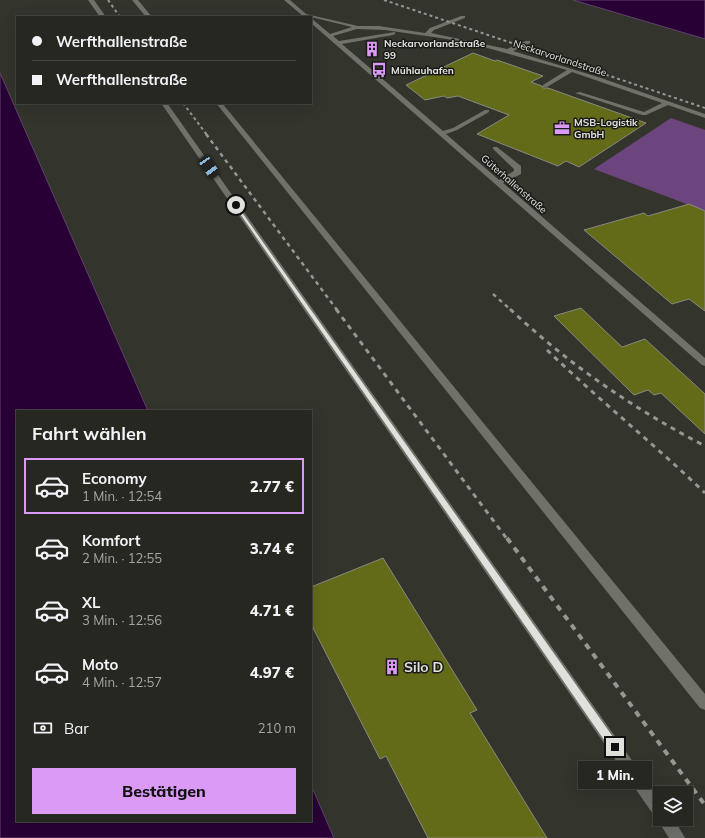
<!DOCTYPE html>
<html lang="de">
<head>
<meta charset="utf-8">
<style>
	:root { --surface:#262721; --page:#32332e; --text:#f1f3f6; --muted:#a4a5a5; --line:#42443f; --accent:#db9af6 }
	body { margin:0; font-family:Mulish,sans-serif; background:var(--page); color:var(--text); height:100vh; display:flex; flex-direction:column; font-size:15px; white-space:nowrap }
	* { box-sizing:border-box; margin:0 }
	p { font-size:13px; color:var(--muted) }
	.icon { flex:none; width:22px; height:22px; fill:none; stroke:currentColor; stroke-width:2; stroke-linecap:round; stroke-linejoin:round }
	.map { position:relative; flex:1; overflow:hidden }
	.panel { position:absolute; left:16px; top:410px; width:296px; height:412px; display:flex; flex-direction:column; background:var(--surface); border-radius:0px; box-shadow:0 4px 16px #0002,0 0 0 1px var(--line) }
	.panel>* { flex:none }
	.hud { position:absolute; left:16px; top:16px; width:296px; height:88px; border-radius:0px; box-shadow:0 4px 16px #0002,0 0 0 1px var(--line); display:grid; align-content:center; height:88px; padding:0 16px; background:var(--surface) }
	.controls { position:absolute; left:653px; top:786px; display:grid; gap:8px }
	.controls a { display:grid; place-items:center; width:40px; height:40px; border-radius:0px; background:var(--surface); box-shadow:0 4px 16px #0002,0 0 0 1px var(--line); font-size:20px }
	.end { position:absolute; width:18px; height:18px; margin:-9px; border:5px solid #e0e1dc; background:#111; box-shadow:0 0 0 2px #111 }
	.from { border-radius:50% }
	.bubble { position:absolute; height:28px; border-radius:0px; background:var(--surface); box-shadow:0 4px 16px #0002,0 0 0 1px var(--line); font-size:13px; font-weight:800; line-height:28px; text-align:center }
	.car { position:absolute; width:12px; height:24px; margin:-12px -6px; border-radius:5px; box-shadow:0 0 3px 1px #0007; background:linear-gradient(#222 24%,#8ab4d8 0 40%,#222 0 76%,#8ab4d8 0 86%,#222 0) }
	.hud b { display:flex; align-items:center; gap:14px; height:38px; font-size:15px }
	.hud b+b { border-top:1px solid var(--line) }
	.hud i { width:10px; height:10px; background:var(--text) }
	ul { padding:0; list-style:none }
	li { display:flex; align-items:center; gap:12px; height:56px; margin:0 8px 6px; padding:0 8px; border:2px solid transparent; border-radius:0px }
	li div { flex:1 }
	li b { display:block; font-size:15px }
	li em { font-style:normal; font-weight:800 }
	li.current { border-color:var(--accent) }
	li>.icon { width:36px; height:36px; stroke-width:1.5 }
	h2 { padding:0 16px; font-size:18px; line-height:48px }
	.pay { display:flex; align-items:center; gap:10px; height:44px; padding:0 16px; font-size:15px }
	.pay p { margin-inline-start:auto }
	.button { display:flex; gap:8px; margin-top:auto; padding:8px 16px }
	.button a { flex:1; height:46px; border-radius:0px; background:var(--accent); color:#111; font-size:16px; font-weight:800; line-height:46px; text-align:center }
	.map>svg:first-child { display:block }
	.green { fill:#6d457e }
	.water { fill:#280036; stroke:#5f4468 }
	.building { fill:#646b18; stroke:#888a81 }
	.lines { fill:none; stroke-linecap:round; stroke-linejoin:round }
	.minor { fill:#707169; fill-rule:evenodd }
	.rail-far3 { stroke:#969791; stroke-width:2; stroke-dasharray:3 3; stroke-linecap:butt }
	.rail-far2 { stroke:#969791; stroke-width:2.5; stroke-dasharray:4 4; stroke-linecap:butt }
	.rail-far1 { stroke:#969791; stroke-width:3; stroke-dasharray:5 5; stroke-linecap:butt }
	.rail { stroke:#969791; stroke-width:4; stroke-dasharray:6 6; stroke-linecap:butt }
	.route { fill:#e0e1dc }
	.labels { text-anchor:middle; dominant-baseline:central; stroke-width:3; stroke-linejoin:round; paint-order:stroke }
	.far-poi-label { font-size:10px; font-weight:bold; fill:#e0e1dc; stroke:#1a1b18; text-anchor:start }
	.far-street-label { font-size:10px; fill:#e0e1dc; stroke:#1a1b18 }
	.near-poi-label { font-size:14px; font-weight:bold; fill:#e0e1dc; stroke:#1a1b18; text-anchor:start }
</style>
</head>
<body>
<div class="map">
<svg width="705" height="838" viewBox="0 0 705 838">
	<rect width="100%" height="100%" fill="#33342c"/>
	<!-- green -->
	<path class="green" d="M671 118 705 130V211L594 169Z"/>
	<!-- water -->
	<path class="water" d="M573 0H705V39Z
		M0 73 148 411H17V821H311V785L334 838H0Z"/>
	<!-- building -->
	<path class="building" d="M473 53 495 61 497 60 543 76 531 82 542 86 543 88H548L646 123 579 167 566 161 558 166 477 134 509 115 458 96 447 98 444 96 425 100 406 85Z
		M689 204 705 211V311L689 299 672 304 584 230 644 213 648 216Z
		M581 308 622 347 645 339 705 394V434L661 393 654 395 648 390 634 395 554 316Z
		M383 558 477 710 470 713 547 838H428L386 756 380 759 311 624V587Z"/>
	<g class="lines">
		<!-- minor -->
		<path class="minor" d="M88 0H94L106 17H100Z
			M132 0H138L152 17H146Z
			M284 0H290L306 14 358 26H379L425 33 430 28 461 16H465V18L434 30 431 33 507 49 526 41H530V43L513 51 598 77 705 114V118L668 105 646 115H642L575 93 580 92 644 112 662 103 572 72 547 87H543V85L567 70 484 47 447 39 385 30 357 29 333 36 339 41 395 32V34L393 35 342 44 443 131 453 128 485 110H489V112L457 130 446 134 499 180 514 171V169L493 149V147H497L521 166V174L503 183 705 358V366L702 365 327 37 311 23V18L330 34 352 27 311 17H304Z
			M161 103H167L660 800V819H674L685 838H669L660 824 658 818 655 817Z
			M216 103H222L705 694V710L700 708Z"/>
		<!-- rail-far3 -->
		<path class="rail-far3" d="M108 0 120 17
			M384 0 705 108
			M183 103 207 135"/>
		<!-- rail-far2 -->
		<path class="rail-far2" d="M206 134 337 310
			M493 294 511 310"/>
		<!-- rail-far1 -->
		<path class="rail-far1" d="M336 309 507 539
			M510 309C568 364 634 409 705 446
			M547 350C598 399 654 444 705 493"/>
		<!-- rail -->
		<path class="rail" d="M507 538 705 805"/>
	</g>
	<!-- route -->
	<path class="route" d="M236 204 618 744 619 747 618 750 615 751 611 750 234 205Z"/>
	<!-- icons -->
	<defs>
		<g id="building-bare" transform="scale(1.2)"><path d="M-4-6H4V6H1V3H-1V6H-4ZM-2.5-4.3h1.7v1.8h-1.7ZM.8-4.3h1.7v1.8H.8ZM-2.5-1h1.7V.8h-1.7ZM.8-1h1.7V.8H.8Z" fill="#db9af6" stroke="#1a1b18" stroke-width="2.5" paint-order="stroke"/></g>
		<g id="bus-bare" transform="scale(1.2)"><path d="M-5-6H5V4H4V6H2V4H-2V6H-4V4H-5ZM-3.5-4V0h7V-4ZM-3.5 1.2v1.5H-2V1.2ZM2 1.2v1.5H3.5V1.2Z" fill="#db9af6" stroke="#1a1b18" stroke-width="2.5" paint-order="stroke"/></g>
		<g id="office-bare" transform="scale(1.2)"><path d="M-6-3h4V-5.5h4V-3h4V5H-6ZM-1-4.5V-3h2v-1.5ZM-6 0V1H6V0Z" fill="#db9af6" stroke="#1a1b18" stroke-width="2.5" paint-order="stroke"/></g>
	</defs>
	<g fill-rule="evenodd">
		<use href="#building-bare" x="372" y="49"/>
		<use href="#bus-bare" x="379" y="70"/>
		<use href="#office-bare" x="562" y="128"/>
		<use href="#building-bare" x="392" y="667"/>
	</g>
	<g class="labels">
		<!-- far-poi labels -->
		<g class="far-poi-label">
			<text x="384" y="43">Neckarvorlandstraße<tspan x="384" dy="12">99</tspan></text>
			<text x="391" y="70">Mühlauhafen</text>
			<text x="574" y="122">MSB-Logistik<tspan x="574" dy="12">GmbH</tspan></text>
		</g>
		<!-- far-street labels -->
		<g class="far-street-label">
			<text transform="translate(560 58) rotate(18)">Neckarvorlandstraße</text>
			<text transform="translate(514 184) rotate(41)">Güterhallenstraße</text>
		</g>
		<!-- near-poi labels -->
		<g class="near-poi-label">
			<text x="404" y="667">Silo D</text>
		</g>
	</g>
</svg>
<div class="controls">
<a><svg class="icon" aria-label="layers" viewBox="0 0 24 24"><path d="M12 4l9 5-9 5-9-5zM3 14l9 5 9-5"/></svg></a>
</div>
<i class="end from" style="left:236px;top:205px"></i>
<i class="end" style="left:615px;top:747px"></i>
<div class="bubble" style="left:578px;top:761px;width:74px">1 Min.</div>
<i class="car" style="left:209px;top:167px;rotate:145deg"></i>
<div class="hud">
<b><i class="from"></i>Werfthallenstraße</b>
<b><i></i>Werfthallenstraße</b>
</div>
<section class="panel">
<h2>Fahrt wählen</h2>
<ul>
<li class="current"><svg class="icon" aria-label="car" viewBox="0 0 24 24"><path d="M5 17H2v-5l4-1 3-4h7l3 4 3 1v5h-3M9 17h6M6 11h13"/><circle cx="7" cy="17" r="2"/><circle cx="17" cy="17" r="2"/></svg><div><b>Economy</b><p>1 Min. · 12:54</p></div><em>2.77 €</em></li>
<li><svg class="icon" aria-label="car" viewBox="0 0 24 24"><path d="M5 17H2v-5l4-1 3-4h7l3 4 3 1v5h-3M9 17h6M6 11h13"/><circle cx="7" cy="17" r="2"/><circle cx="17" cy="17" r="2"/></svg><div><b>Komfort</b><p>2 Min. · 12:55</p></div><em>3.74 €</em></li>
<li><svg class="icon" aria-label="car" viewBox="0 0 24 24"><path d="M5 17H2v-5l4-1 3-4h7l3 4 3 1v5h-3M9 17h6M6 11h13"/><circle cx="7" cy="17" r="2"/><circle cx="17" cy="17" r="2"/></svg><div><b>XL</b><p>3 Min. · 12:56</p></div><em>4.71 €</em></li>
<li><svg class="icon" aria-label="car" viewBox="0 0 24 24"><path d="M5 17H2v-5l4-1 3-4h7l3 4 3 1v5h-3M9 17h6M6 11h13"/><circle cx="7" cy="17" r="2"/><circle cx="17" cy="17" r="2"/></svg><div><b>Moto</b><p>4 Min. · 12:57</p></div><em>4.97 €</em></li>
</ul>
<div class="pay"><svg class="icon" aria-label="cash" viewBox="0 0 24 24"><path d="M3 7h18v10H3z"/><circle cx="12" cy="12" r="2"/></svg>Bar<p>210 m</p></div>
<div class="button"><a>Bestätigen</a></div>
</section>
</div>
</body>
</html>
